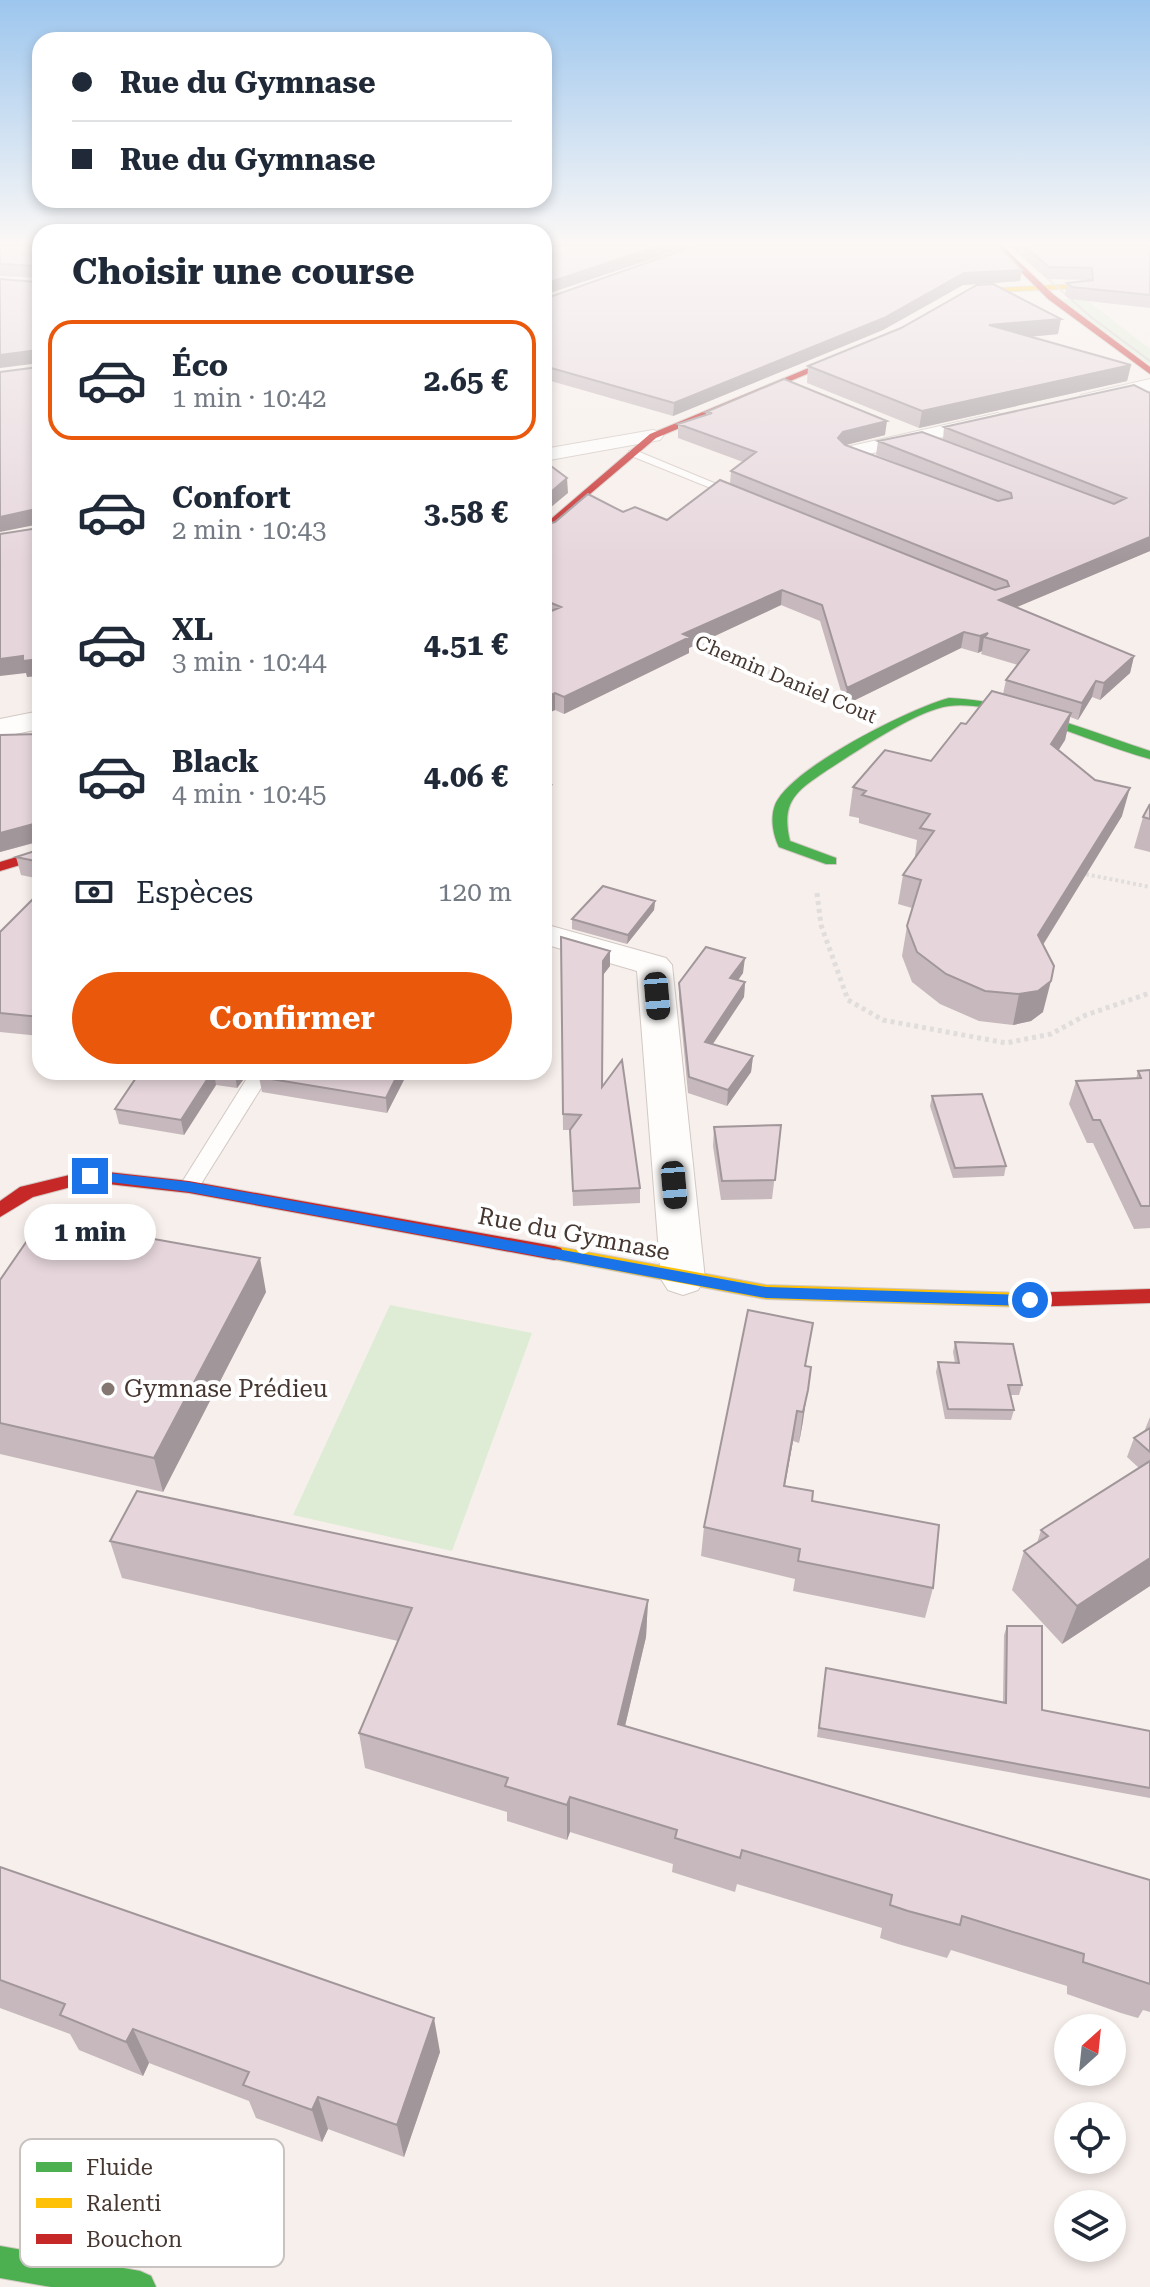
<!DOCTYPE html>
<html lang="fr">
<head>
<meta charset="utf-8">
<style>
	:root { --surface:#fff; --page:#f2f2f3; --text:#1f2937; --muted:#747a83; --line:#e0e1e3; --accent:#ea580c }
	body { margin:0; font-family:"Roboto Serif",serif; background:var(--page); color:var(--text); height:100vh; display:flex; flex-direction:column; font-size:30px; white-space:nowrap }
	* { box-sizing:border-box; margin:0 }
	p { font-size:26px; color:var(--muted) }
	.icon { flex:none; width:44px; height:44px; fill:none; stroke:currentColor; stroke-width:2; stroke-linecap:round; stroke-linejoin:round }
	.map { position:relative; flex:1; overflow:hidden }
	.drawer { position:absolute; left:32px; top:224px; width:520px; height:856px; display:flex; flex-direction:column; background:var(--surface); border-radius:24px; box-shadow:0 4px 12px #0003 }
	.drawer>* { flex:none }
	.guide { position:absolute; left:32px; top:32px; width:520px; height:176px; border-radius:24px; box-shadow:0 4px 12px #0003; display:grid; align-content:center; height:176px; padding:0 40px; background:var(--surface) }
	.needle { width:52px; rotate:27deg }
	.buttons { position:absolute; left:1054px; top:2014px; display:grid; gap:16px }
	.buttons a { display:grid; place-items:center; width:72px; height:72px; border-radius:50%; background:var(--surface); box-shadow:0 4px 12px #0003; font-size:40px }
	.end { position:absolute; width:36px; height:36px; margin:-18px; border:10px solid #1a73e8; background:#fff; box-shadow:0 0 0 4px #fff }
	.from { border-radius:50% }
	.bubble { position:absolute; height:56px; border-radius:28px; background:var(--surface); box-shadow:0 4px 12px #0003; font-size:26px; font-weight:700; line-height:56px; text-align:center }
	.car { position:absolute; width:24px; height:48px; margin:-24px -12px; border-radius:10px; box-shadow:0 0 6px 2px #0007; background:linear-gradient(#222 24%,#8ab4d8 0 40%,#222 0 76%,#8ab4d8 0 86%,#222 0) }
	.guide b { display:flex; align-items:center; gap:28px; height:76px; font-size:30px }
	.guide b+b { border-top:2px solid var(--line) }
	.guide i { width:20px; height:20px; background:var(--text) }
	ul { padding:0; list-style:none }
	li { display:flex; align-items:center; gap:24px; height:120px; margin:0 16px 12px; padding:0 24px; border:4px solid transparent; border-radius:24px }
	li div { flex:1 }
	li b { display:block; font-size:30px }
	li em { font-style:normal; font-weight:700 }
	li.selected { border-color:var(--accent) }
	li>.icon { width:72px; height:72px; stroke-width:1.5 }
	h2 { padding:0 40px; font-size:36px; line-height:96px }
	.pay { display:flex; align-items:center; gap:20px; height:88px; padding:0 40px; font-size:30px }
	.pay p { margin-inline-start:auto }
	.cta { display:flex; gap:16px; margin-top:auto; padding:16px 40px }
	.cta a { flex:1; height:92px; border-radius:48px; background:var(--accent); color:#fff; font-size:32px; font-weight:700; line-height:92px; text-align:center }
	.map>svg:first-child { display:block }
	.green { fill:#deecd5 }
	.lines { fill:none; stroke-linecap:round; stroke-linejoin:round }
	.lane-casing { stroke:#d2c8c3; stroke-width:2 }
	.street-casing { stroke:#d2c8c3; stroke-width:2 }
	.fast-casing { stroke:#d2c8c3; stroke-width:2 }
	.slow-casing { stroke:#d2c8c3; stroke-width:2 }
	.jam-casing { stroke:#d2c8c3; stroke-width:2 }
	.path-far1 { stroke:#e0dddc; stroke-width:4; stroke-dasharray:3 3; stroke-linecap:butt }
	.path { stroke:#e0dddc; stroke-width:5; stroke-dasharray:4 4; stroke-linecap:butt }
	.lane { fill:#fefdfc; fill-rule:evenodd }
	.street { fill:#fefdfc; fill-rule:evenodd }
	.fast { fill:#4caf50; fill-rule:evenodd }
	.slow { fill:#ffc107; fill-rule:evenodd }
	.jam { fill:#c62828; fill-rule:evenodd }
	.tram { stroke:#cdcaca; stroke-width:2 }
	.wall { fill:#c6b8bd }
	.shaded-wall { fill:#a1969a }
	.building { fill:#e6d6dc; stroke:#a1969a; stroke-width:2 }
	.route { fill:#1a73e8 }
	.poi-dot { fill:#847772; stroke:#fff; stroke-width:3 }
	.labels { text-anchor:middle; dominant-baseline:central; stroke-width:8; stroke-linejoin:round; paint-order:stroke }
	.far-street-label { font-size:20px; fill:#463731; stroke:#fff }
	.street-label { font-size:24px; fill:#463731; stroke:#fff }
	.poi-label { font-size:24px; fill:#463731; stroke:#fff; text-anchor:start }
	.key { fill:#fff; stroke:#c8c3c1; stroke-width:2 }
	.key-label { font-size:22px; fill:#463731 }
</style>
</head>
<body>
<div class="map">
<svg width="1150" height="2287" viewBox="0 0 1150 2287">
	<rect width="100%" height="100%" fill="#f7efeb"/>
	<!-- green -->
	<path class="green" d="M1084 298 1150 349V365L1060 299Z
		M390 1305 532 1333 452 1551 293 1515Z"/>
	<g class="lines">
		<!-- lane casing -->
		<g class="lane-casing">
			<path id="lane" d="M629 451H637L743 495 733 497 629 455Z
				M251 1072H271L196 1192H182L179 1187Z"/>
		</g>
		<!-- street casing -->
		<g class="street-casing">
			<path id="street" d="M1150 379V391L1088 405 1078 399 1081 395Z
				M998 413 1008 419 1005 423 851 458 840 452 851 446Z
				M653 430 660 432 663 436 660 440 544 461V449Z
				M40 711V729L0 737V719Z
				M544 924 666 958 672 965 705 1279 698 1290 683 1295 668 1290 661 1279 637 971 544 944Z"/>
		</g>
		<!-- fast casing -->
		<g class="fast-casing">
			<path id="fast" d="M949 698C1018 701 1085 730 1150 751V759C1096 745 1001 699 949 706 917 710 857 751 829 769 798 790 780 800 790 841L836 858V864H826L779 847C773 835 770 818 775 805 790 768 911 708 949 698Z
				M0 2246 140 2271 151 2276 156 2287H51L0 2278Z"/>
		</g>
		<!-- slow casing -->
		<g class="slow-casing">
			<path id="slow" d="M1082 284 1085 288 995 292 947 309 940 307 994 288Z
				M554 1246 766 1285 1025 1293 1032 1295 1035 1300 1032 1305 1025 1307 766 1299 547 1258 544 1253 547 1248Z"/>
		</g>
		<!-- jam casing -->
		<g class="jam-casing">
			<path id="jam" d="M994 245H1001L1054 295 1150 367V374L1048 299Z
				M859 347 866 349 656 438 544 533V525L650 434Z
				M40 850V859L0 871V862Z
				M90 1170 189 1181 554 1246 561 1248 564 1253 561 1258 554 1260 189 1193 90 1182 33 1197 0 1217V1201L20 1187Z
				M1150 1289V1303L1025 1307 1018 1305 1015 1300 1018 1295 1025 1293Z"/>
		</g>
		<!-- path-far1 -->
		<path class="path-far1" d="M696 642 850 705
			M1080 873 1150 887"/>
		<!-- path -->
		<path class="path" d="M817 893 821 925 848 1000 883 1020 1006 1043 1051 1034 1086 1015 1150 993"/>
		<!-- lane -->
		<use href="#lane" class="lane"/>
		<!-- street -->
		<use href="#street" class="street"/>
		<!-- fast -->
		<use href="#fast" class="fast"/>
		<!-- slow -->
		<use href="#slow" class="slow"/>
		<!-- jam -->
		<use href="#jam" class="jam"/>
		<!-- tram -->
		<path class="tram" d="M1010 245 1091 317 1150 361"/>
	</g>
	<!-- wall -->
	<path class="wall" d="M0 245H40V278L0 276Z
		M1009 245H1150V308L1070 299 1065 295 1067 283 1090 280 1047 279Z
		M1020 281 963 285 883 330 673 416 544 379V299Z
		M901 328 1058 334 1030 337 1131 365 1127 381 919 428 807 383 808 366Z
		M1150 393V551L1016 607 1134 656 1130 673 1100 700 1092 697 1078 720 1070 717 1065 740 1058 750 1122 816 1043 945V1012L1031 1021 1013 1025 979 1021 940 1004 912 982 902 956 907 926 912 908 898 904 903 875 916 857 915 856 917 840 859 823V818L849 816 853 787 931 761 966 724 1003 694 1006 680 1018 665 981 654 982 651 978 653 961 648 845 705 820 621 781 605 689 648V653L564 714 555 710 544 715V525L623 512 667 520 730 484 731 471 743 462 678 438V424L706 415V412L885 435 845 445 904 466 876 455 878 441 943 439 944 427Z
		M40 734V879L21 875 16 857 38 850V842L0 852Z
		M1150 804V852L1134 848 1143 817Z
		M40 892V1036L0 1032V932Z
		M655 901 654 910 627 944 572 929V919Z
		M561 937 610 951V966L603 975 602 1087 640 1188V1203L573 1206 570 1130H563Z
		M743 973 738 980 745 982 744 997 713 1044 753 1056 751 1072 727 1106 688 1093 679 998V983Z
		M1150 1070V1228L1134 1229 1093 1143H1087L1069 1104 1076 1081 1136 1079 1138 1071Z
		M140 1072H249L237 1088 216 1085 184 1135 119 1124 115 1109Z
		M262 1072H408L387 1113 262 1092 259 1077Z
		M932 1096 1006 1166 1004 1176 953 1178 930 1106Z
		M781 1125 772 1199 721 1200 713 1146 714 1127Z
		M0 1280 266 1292 163 1492 0 1454Z
		M955 1342 1022 1385 1019 1395H1011L1014 1410 1011 1420 945 1419 936 1372 938 1362 955 1363 953 1352Z
		M806 1366 803 1421 799 1443 793 1441 785 1486 812 1501 933 1588 925 1618 793 1591 795 1579 701 1556 704 1527Z
		M1150 1417V1586L1062 1644 1012 1590 1024 1551 1037 1543 1041 1530 1139 1468 1127 1457 1134 1438 1144 1432Z
		M110 1541 648 1600 646 1637 625 1726 1150 1880V2012L1143 2010 1138 2018 1121 2013 1067 1994V1986L951 1950 947 1958 898 1944 880 1938 882 1928 737 1884 735 1892 672 1872 673 1864 570 1832 567 1840 507 1821V1812L365 1768 359 1733 398 1641 122 1578Z
		M1007 1626 1042 1710 1150 1731V1798L817 1737 826 1668 1003 1702 1004 1635Z
		M0 1867 440 2052 404 2157 328 2129 322 2142 256 2118 249 2101 149 2063 143 2076 79 2050 70 2034 0 2008Z"/>
	<!-- shaded-wall -->
	<path class="shaded-wall" d="M661 245H694L544 295V284Z
		M1022 270 1020 281 963 285 883 330 673 416 674 403 964 273Z
		M1061 319 1058 334 986 341 989 325Z
		M39 350 40 363 0 368V355Z
		M1131 365 1127 381 919 428 922 411Z
		M887 421 885 435 842 446 838 438 843 432Z
		M567 478 568 493 544 513V498Z
		M36 509 40 524 0 532V517Z
		M1150 537V551L996 616 999 600Z
		M782 590 781 605 689 648V653L564 714V697L683 634Z
		M964 632 961 648 845 705 847 688Z
		M988 633 984 637 982 651 978 653 980 636Z
		M23 656 40 659V676L27 677 26 673 0 676V659Z
		M1134 656 1130 673 1100 700 1104 683Z
		M1096 681 1092 697 1078 720 1082 703Z
		M555 693V710L544 715V698Z
		M1071 713 1065 740 1045 772 1051 744Z
		M551 785V798L544 802V789Z
		M1130 788 1122 816 1031 964 1038 935Z
		M37 823 40 841 0 852V833Z
		M655 901 654 910 627 944 628 935Z
		M610 951V966L603 975V961Z
		M745 958 743 973 729 993 730 978Z
		M1051 981 1043 1012 1031 1021 1013 1025 1019 994Z
		M745 982 744 997 704 1057 705 1042Z
		M753 1056 751 1072 727 1106 728 1090Z
		M212 1072H214L216 1085 184 1135 181 1120Z
		M235 1072H249L237 1088 235 1073Z
		M399 1072H408L387 1113 386 1098Z
		M260 1258 266 1292 163 1492 154 1458Z
		M811 1367 803 1421 799 1443 803 1412Z
		M797 1411 793 1441 779 1516 784 1486Z
		M1150 1558V1586L1062 1644 1077 1606Z
		M648 1600 646 1637 617 1760 618 1724Z
		M570 1797V1832L567 1840V1805Z
		M434 2018 440 2052 404 2157 397 2125Z
		M133 2029 149 2063 143 2076 126 2042Z
		M318 2097 328 2129 322 2142 312 2110Z"/>
	<!-- building -->
	<path class="building" d="M0 245H40V276L38 266 0 264Z
		M544 245H661L544 284Z
		M697 245H998L1022 270 964 273 884 318 674 403 544 366V299Z
		M1023 245H1150V295L1072 287 1067 283 1093 280 1092 268 1049 267Z
		M0 279 37 282 40 280V659L23 661V656L0 659V534L39 528 40 512 36 509 0 517V372L38 367 39 350 0 355Z
		M993 284 1061 319 989 325 1131 365 922 411 808 366 901 328 977 285Z
		M784 379 887 421 843 432 838 438 845 445 998 501 1012 498 1011 493 878 441 922 432 1114 504 1126 498 944 427 1134 385 1150 393V537L999 600 1134 656 1104 683 1096 681 1082 703 1006 680 1029 650 984 637 988 633 980 636 964 632 847 688 822 605 782 590 683 634 690 637 564 697 555 693 544 698V614L561 607 544 600V525L555 522 588 494 623 512 635 507 667 520 720 480 995 590 1009 586 1007 581 731 471 756 452 678 424 712 413 706 412Z
		M551 466 567 478 544 498V468Z
		M992 691 1071 713 1051 744 1095 780 1130 788 1038 935 1054 966 1051 981 1038 991 1019 994 985 991 946 974 917 952 907 926 921 880 903 875 934 831 920 828 930 814 862 795 866 791 853 787 885 750 931 761 961 723 966 724Z
		M40 734V862L16 857 38 850 37 823 0 833V735Z
		M544 782 551 785 544 789Z
		M1150 804V819L1143 817Z
		M603 886 655 901 628 935 572 919Z
		M40 892V1017L0 1013V932Z
		M561 937 610 951 603 961 602 1087 622 1060 640 1188 573 1191 570 1130 581 1115 563 1114Z
		M706 947 745 958 730 978 745 982 705 1042 753 1056 728 1090 689 1077 679 983Z
		M1150 1070V1206H1141L1100 1120H1093L1076 1081 1141 1078 1138 1071Z
		M140 1072H212L181 1120 115 1109Z
		M262 1072H399L386 1098 259 1077Z
		M982 1094 1006 1166 955 1168 932 1096Z
		M781 1125 775 1180 722 1181 714 1127Z
		M42 1219 260 1258 154 1458 0 1423V1280Z
		M748 1310 813 1323 805 1366 811 1367 808 1390 803 1412 797 1411 784 1486 813 1491 812 1501 939 1525 933 1588 798 1561 800 1549 704 1527Z
		M955 1342 1013 1344 1022 1385H1008L1014 1410 948 1409 938 1362 959 1363Z
		M1150 1428V1452L1134 1438Z
		M1150 1461V1558L1077 1606 1024 1551 1048 1536 1041 1530Z
		M137 1491 648 1600 618 1724 1150 1880V1984L1083 1962 1084 1954 962 1916 960 1925 908 1911 890 1905 892 1895 742 1850 740 1858 675 1838 677 1830 570 1797 567 1805 505 1786 508 1778 359 1733 412 1608 110 1541Z
		M1007 1626H1042V1710L1150 1731V1788L819 1728 826 1668 1006 1703Z
		M0 1867 434 2018 397 2125 318 2097 312 2110 243 2085 249 2072 133 2029 126 2042 60 2015 65 2004 0 1980Z"/>
	<!-- sky -->
	<linearGradient id="sky" x2="0" y2="1"><stop stop-color="#9dc6ee"/><stop offset="0.43" stop-color="#fbf8f6"/><stop offset="1" stop-color="#fbf8f6" stop-opacity="0"/></linearGradient>
	<rect width="1150" height="565" fill="url(#sky)"/>
	<!-- route -->
	<path class="route" d="M90 1171 189 1182 766 1287 1030 1295 1037 1300 1030 1306 766 1298 189 1192 86 1179 84 1176Z"/>
	<!-- markers -->
	<circle class="poi-dot" cx="108" cy="1389" r="8"/>
	<g class="labels">
		<!-- far-street labels -->
		<g class="far-street-label">
			<text transform="translate(786 679) rotate(23)">Chemin Daniel Cout</text>
		</g>
		<!-- street labels -->
		<g class="street-label">
			<text transform="translate(574 1234) rotate(11)">Rue du Gymnase</text>
		</g>
		<!-- poi labels -->
		<g class="poi-label">
			<text x="124" y="1389">Gymnase Prédieu</text>
		</g>
	</g>
	<!-- legend -->
	<rect x="20" y="2139" width="264" height="128" rx="12" class="key"/>
	<rect x="36" y="2162" width="36" height="10" fill="#4caf50"/>
	<rect x="36" y="2198" width="36" height="10" fill="#ffc107"/>
	<rect x="36" y="2234" width="36" height="10" fill="#c62828"/>
	<g class="key-label">
		<text x="86" y="2175">Fluide</text>
		<text x="86" y="2211">Ralenti</text>
		<text x="86" y="2247">Bouchon</text>
	</g>
</svg>
<div class="buttons">
<a><svg class="needle" viewBox="-14 -14 28 28"><path d="M0-13l5 13h-10z" fill="#e53935"/><path d="M0 13l5-13h-10z" fill="#747a83"/></svg></a>
<a><svg class="icon" aria-label="locate" viewBox="0 0 24 24"><circle cx="12" cy="12" r="6"/><path d="M12 2v4M12 18v4M2 12h4M18 12h4"/></svg></a>
<a><svg class="icon" aria-label="layers" viewBox="0 0 24 24"><path d="M12 4l9 5-9 5-9-5zM3 14l9 5 9-5"/></svg></a>
</div>
<i class="end from" style="left:1030px;top:1300px"></i>
<i class="end" style="left:90px;top:1176px"></i>
<div class="bubble" style="left:24px;top:1204px;width:132px">1 min</div>
<i class="car" style="left:657px;top:996px;rotate:175deg"></i>
<i class="car" style="left:674px;top:1185px;rotate:175deg"></i>
<div class="guide">
<b><i class="from"></i>Rue du Gymnase</b>
<b><i></i>Rue du Gymnase</b>
</div>
<section class="drawer">
<h2>Choisir une course</h2>
<ul>
<li class="selected"><svg class="icon" aria-label="car" viewBox="0 0 24 24"><path d="M5 17H2v-5l4-1 3-4h7l3 4 3 1v5h-3M9 17h6M6 11h13"/><circle cx="7" cy="17" r="2"/><circle cx="17" cy="17" r="2"/></svg><div><b>Éco</b><p>1 min · 10:42</p></div><em>2.65 €</em></li>
<li><svg class="icon" aria-label="car" viewBox="0 0 24 24"><path d="M5 17H2v-5l4-1 3-4h7l3 4 3 1v5h-3M9 17h6M6 11h13"/><circle cx="7" cy="17" r="2"/><circle cx="17" cy="17" r="2"/></svg><div><b>Confort</b><p>2 min · 10:43</p></div><em>3.58 €</em></li>
<li><svg class="icon" aria-label="car" viewBox="0 0 24 24"><path d="M5 17H2v-5l4-1 3-4h7l3 4 3 1v5h-3M9 17h6M6 11h13"/><circle cx="7" cy="17" r="2"/><circle cx="17" cy="17" r="2"/></svg><div><b>XL</b><p>3 min · 10:44</p></div><em>4.51 €</em></li>
<li><svg class="icon" aria-label="car" viewBox="0 0 24 24"><path d="M5 17H2v-5l4-1 3-4h7l3 4 3 1v5h-3M9 17h6M6 11h13"/><circle cx="7" cy="17" r="2"/><circle cx="17" cy="17" r="2"/></svg><div><b>Black</b><p>4 min · 10:45</p></div><em>4.06 €</em></li>
</ul>
<div class="pay"><svg class="icon" aria-label="cash" viewBox="0 0 24 24"><path d="M3 7h18v10H3z"/><circle cx="12" cy="12" r="2"/></svg>Espèces<p>120 m</p></div>
<div class="cta"><a>Confirmer</a></div>
</section>
</div>
</body>
</html>
